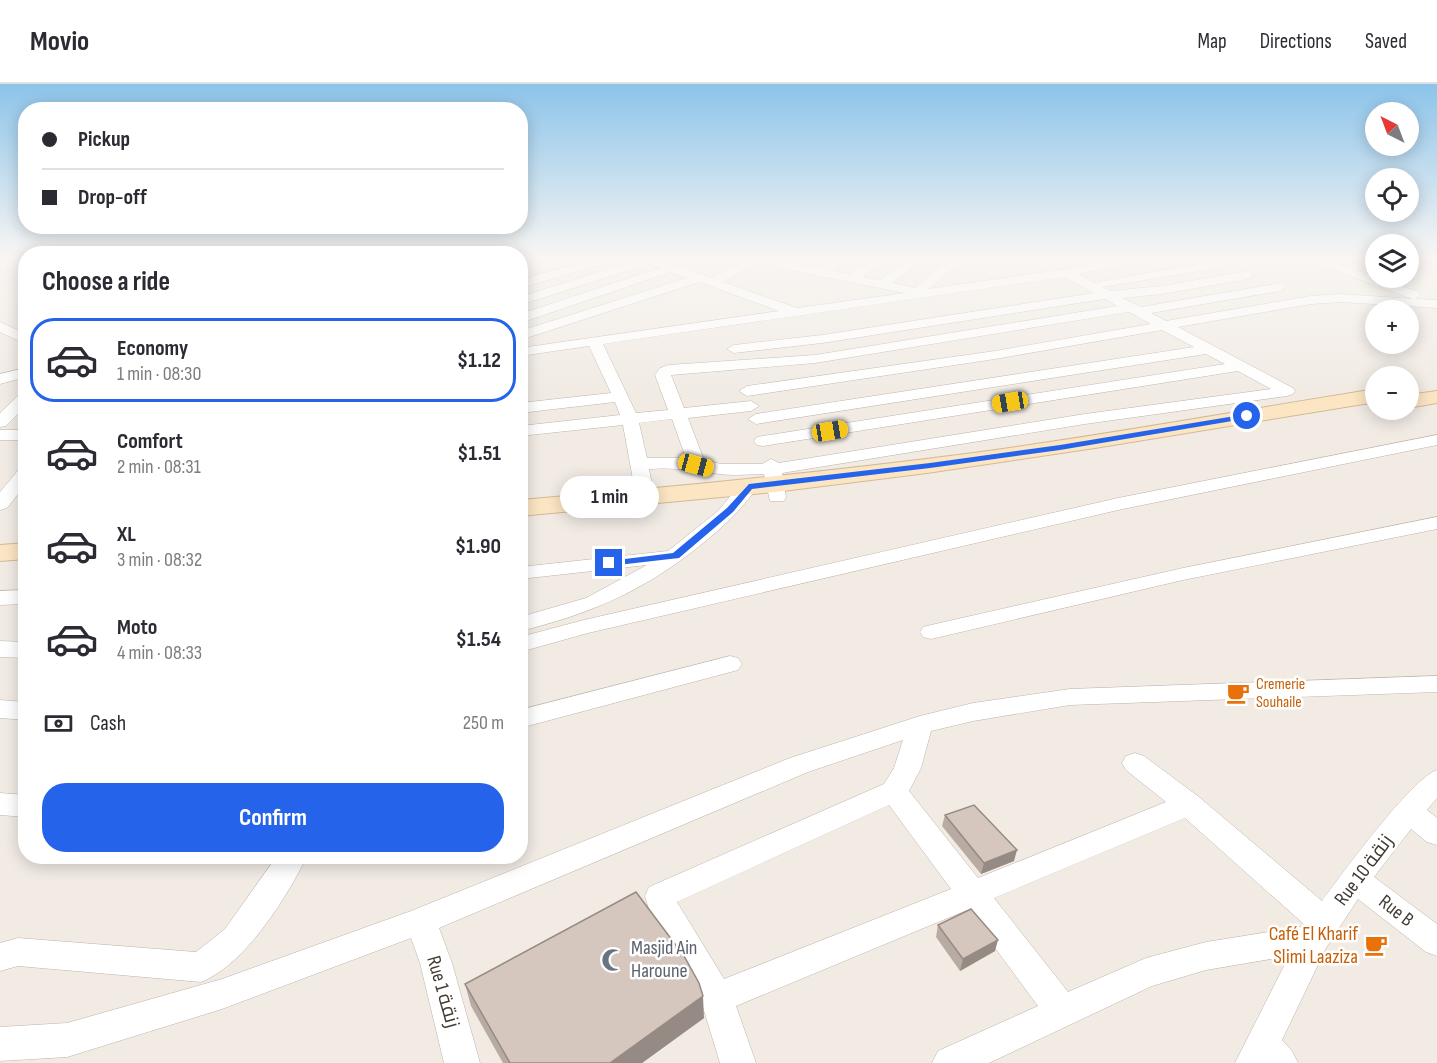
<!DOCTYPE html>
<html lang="en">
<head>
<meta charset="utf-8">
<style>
	:root { --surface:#fff; --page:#f7f7f7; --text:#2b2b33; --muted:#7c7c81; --line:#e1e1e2; --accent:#2563eb }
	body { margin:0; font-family:"Sofia Sans Condensed",Cairo,sans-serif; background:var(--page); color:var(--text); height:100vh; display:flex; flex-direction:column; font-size:22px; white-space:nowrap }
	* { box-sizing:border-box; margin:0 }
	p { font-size:20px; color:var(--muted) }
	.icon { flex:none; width:33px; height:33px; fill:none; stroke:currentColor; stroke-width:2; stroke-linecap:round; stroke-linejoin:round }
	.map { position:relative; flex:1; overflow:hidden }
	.panel { position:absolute; left:18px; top:162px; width:510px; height:618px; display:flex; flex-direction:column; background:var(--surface); border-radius:24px; box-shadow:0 3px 15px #0003 }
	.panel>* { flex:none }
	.hud { position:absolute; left:18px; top:18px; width:510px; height:132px; border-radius:24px; box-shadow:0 3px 15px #0003; display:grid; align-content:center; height:132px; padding:0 24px; background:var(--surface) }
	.needle { width:39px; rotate:318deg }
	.tools { position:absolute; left:1365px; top:18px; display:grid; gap:12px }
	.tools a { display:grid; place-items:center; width:54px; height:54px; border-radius:50%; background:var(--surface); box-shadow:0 3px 15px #0003; font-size:30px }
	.end { position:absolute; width:27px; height:27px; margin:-14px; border:8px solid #2563eb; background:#fff; box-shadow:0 0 0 3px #fff }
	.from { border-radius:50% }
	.bubble { position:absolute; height:42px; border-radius:21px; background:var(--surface); box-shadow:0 3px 15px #0003; font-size:20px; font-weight:700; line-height:42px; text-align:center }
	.car { position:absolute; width:18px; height:36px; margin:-18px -9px; border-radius:8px; box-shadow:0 0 4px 2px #0007; background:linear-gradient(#f5c518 24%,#345 0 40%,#f5c518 0 76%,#345 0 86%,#f5c518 0) }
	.hud b { display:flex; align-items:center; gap:21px; height:57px; font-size:22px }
	.hud b+b { border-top:2px solid var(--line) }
	.hud i { width:15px; height:15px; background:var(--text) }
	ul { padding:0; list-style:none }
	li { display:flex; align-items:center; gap:18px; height:84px; margin:0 12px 9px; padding:0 12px; border:3px solid transparent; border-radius:24px }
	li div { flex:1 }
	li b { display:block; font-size:22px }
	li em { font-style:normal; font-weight:700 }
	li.on { border-color:var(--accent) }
	li>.icon { width:54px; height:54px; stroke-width:1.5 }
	h2 { padding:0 24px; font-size:27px; line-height:72px }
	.pay { display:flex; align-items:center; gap:15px; height:66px; padding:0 24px; font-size:22px }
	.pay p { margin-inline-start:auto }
	.cta { display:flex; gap:12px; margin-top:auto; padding:12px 24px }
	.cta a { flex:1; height:69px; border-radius:24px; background:var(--accent); color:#fff; font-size:24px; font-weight:700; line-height:69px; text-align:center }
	header { display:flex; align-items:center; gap:36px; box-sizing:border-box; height:84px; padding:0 30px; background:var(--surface); border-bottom:2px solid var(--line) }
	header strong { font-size:28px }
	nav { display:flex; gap:33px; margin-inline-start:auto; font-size:21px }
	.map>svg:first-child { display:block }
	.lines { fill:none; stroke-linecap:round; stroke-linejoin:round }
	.street-casing { stroke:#bfb4aa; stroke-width:1 }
	.secondary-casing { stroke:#d3b998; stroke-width:2 }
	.street { fill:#fff; fill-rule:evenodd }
	.secondary { fill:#fce5c3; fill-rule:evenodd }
	.wall { fill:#b7aba3 }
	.shaded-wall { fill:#958b84 }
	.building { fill:#d5c7bd; stroke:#958b84; stroke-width:1.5 }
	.route { fill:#2563eb }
	.labels { text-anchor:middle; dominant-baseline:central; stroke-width:5; stroke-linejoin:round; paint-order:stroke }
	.food-label { font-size:16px; fill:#c56008; stroke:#fff; text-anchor:start }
	.near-street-label { font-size:20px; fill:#433b34; stroke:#fff }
	.near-food-label { font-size:20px; fill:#c56008; stroke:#fff; text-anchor:end }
	.near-worship-label { font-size:20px; fill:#5b616d; stroke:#fff; text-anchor:start }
</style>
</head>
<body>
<header>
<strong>Movio</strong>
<nav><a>Map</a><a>Directions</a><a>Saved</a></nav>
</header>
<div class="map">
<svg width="1437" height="979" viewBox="0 0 1437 979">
	<rect width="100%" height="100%" fill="#f1ebe4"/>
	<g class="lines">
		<!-- street casing -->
		<g class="street-casing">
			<path id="street" d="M599 173 615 174 613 177 520 204V196Z
				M634 173H653L712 194 750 173H765L723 198 797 224 905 209 784 185 778 181 784 177 819 184 834 173H848L832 187 850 190 874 173H888L862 193 880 196 912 173H926L892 199 915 204 953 173H967L928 205 1066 185 1125 173H1150L1144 177 1078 190 1094 199 1218 176 1224 180 1218 184 1102 203 1110 207 1162 202 1248 187 1254 191 1248 195 1162 210 1122 214 1141 223 1280 199 1286 203 1280 207 1151 229 1166 237 1311 212 1341 210 1413 215 1298 173H1316L1419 208 1420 211 1415 215 1437 216V224L1341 218 1311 220 1178 243 1293 304 1295 307 1293 310 1287 312 1085 340 782 389 786 413 784 417H770L764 390C750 390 734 392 720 390 694 387 676 383 649 385L654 412 652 416H638L636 412 623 341 520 352V342L620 331 615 318 520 329V319L611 309 589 262 520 272V264L779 227 699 198 520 256V247L687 194 671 188 520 239V230L660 184 649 180 520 221V213L637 176ZM1064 193 1094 209 822 251 734 261 727 265 734 269 822 259 1091 217 1106 215 1117 222 815 271 669 281 660 284 655 291 668 326 636 329 603 260ZM1129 228 1151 240 995 267 747 302 739 307 747 312 995 275 1162 246 1194 263 756 330 748 335 756 340 1206 270 1225 280 763 352 757 353 754 357 757 361 763 362 1238 287 1271 305 1085 330 779 379 771 375 762 380H721L704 376 688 334 751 327 759 322 751 317 684 324 671 291 815 279ZM672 335 686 374H647L639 339Z
				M0 238 26 250V260L0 248Z
				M26 284V293L0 300V290Z
				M26 308V322L6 342 0 343V329L20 310Z
				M0 346H26V356H0Z
				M1437 351V361L1118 426 588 549 520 568V553L584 536 1118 414Z
				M26 383V400L7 424 0 426V408L20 384Z
				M749 396 756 398 758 402C741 427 721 445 697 464 641 508 590 530 520 547V533L586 514 647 481 520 495V483L668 467 718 427 742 398Z
				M1437 433V445L1183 496 931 555 923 553 920 548 923 543 931 541 1183 484Z
				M26 506V520L0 521V507Z
				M0 557 26 558V574L0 573Z
				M730 572 738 574 742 580 738 586 520 644V626Z
				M1437 592V608L1070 621 973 637 931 647 921 684 909 707 978 794 1166 718 1126 686 1122 679 1126 672 1135 669 1144 672 1199 713 1322 817C1341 791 1412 694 1437 686V714L1427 726 1437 734V761L1427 758 1411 745 1374 793 1437 840V872L1426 868 1358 815 1326 864 1282 956 1292 967 1298 979H1235L1289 872 1206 886 1152 902 989 979H932L938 967 1038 922 967 826 736 922 756 979H720L702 920 650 828 645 812 649 803 884 700 894 684 903 656 808 688 439 844 452 879 480 979H444L420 879 411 854 222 925 67 973 0 977V943L67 939 222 895 411 827 790 674 920 632 973 619 1070 605ZM889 721 951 805 724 895 677 818ZM1185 734 1306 842 1206 858 1146 874 1068 908 994 814Z
				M0 616 26 618V636L0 634Z
				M0 709 26 711V733L0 731Z
				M277 772H307C287 813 245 881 201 898L18 882 0 887V859L18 854 196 868 225 845Z"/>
		</g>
		<!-- secondary casing -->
		<g class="secondary-casing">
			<path id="secondary" d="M1376 305V318L1095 364 927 389 775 408 520 432V416C674 403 828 388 981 368 1113 350 1244 326 1376 305Z
				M1437 307V319L1408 324V311Z
				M26 459V475L0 477V461Z"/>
		</g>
		<!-- street -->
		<use href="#street" class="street"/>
		<!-- secondary -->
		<use href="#secondary" class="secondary"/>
	</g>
	<!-- wall -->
	<path class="wall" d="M945 731 1014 777 981 790 942 742Z
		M938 841 995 867 960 887 936 853Z
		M465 900 704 934 642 979H503L471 922Z"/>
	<!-- shaded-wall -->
	<path class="shaded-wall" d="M1017 766 1014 777 981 790 984 779Z
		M998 856 995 867 960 887 963 875Z
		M703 912 704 934 642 979H610Z"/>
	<!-- building -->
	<path class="building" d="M974 721 1017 766 984 779 945 731Z
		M636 808 684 872 699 899 703 912 610 979H510L465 900Z
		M971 825 998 856 963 875 938 841Z"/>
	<!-- sky -->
	<linearGradient id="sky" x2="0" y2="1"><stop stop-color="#8cc4ea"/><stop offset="0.56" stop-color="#f9f6f3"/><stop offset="1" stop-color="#f9f6f3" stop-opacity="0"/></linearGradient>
	<rect width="1437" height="310" fill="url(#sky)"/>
	<!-- route -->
	<path class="route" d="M1247 330 1251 332 1250 334 1060 366 930 384 752 405 733 428 679 474 609 482 604 479 609 477 673 469 727 424 749 400 930 379 1060 361Z"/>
	<!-- icons -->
	<defs>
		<g id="cafe-bare" transform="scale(1.8)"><path d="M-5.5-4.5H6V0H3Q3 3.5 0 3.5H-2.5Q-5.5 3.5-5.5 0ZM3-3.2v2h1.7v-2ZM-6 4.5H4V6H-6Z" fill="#e8710a" stroke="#fff" stroke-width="2.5" paint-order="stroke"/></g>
		<g id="mosque-bare" transform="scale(1.8)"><path d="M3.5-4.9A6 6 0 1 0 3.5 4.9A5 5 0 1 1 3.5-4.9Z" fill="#6b7280" stroke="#fff" stroke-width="2.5" paint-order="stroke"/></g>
	</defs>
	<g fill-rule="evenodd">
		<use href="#cafe-bare" x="1238" y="609"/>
		<use href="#cafe-bare" x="1376" y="861"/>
		<use href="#mosque-bare" x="613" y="876"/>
	</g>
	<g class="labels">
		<!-- food labels -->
		<g class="food-label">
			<text x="1256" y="600">Cremerie<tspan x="1256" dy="18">Souhaile</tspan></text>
		</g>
		<!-- near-street labels -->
		<g class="near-street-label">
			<text transform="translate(1364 786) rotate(-53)">Rue 10 زنقة</text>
			<text transform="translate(1396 827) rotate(38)">Rue B</text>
			<text transform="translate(443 908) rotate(74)">Rue 1 زنقة</text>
		</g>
		<!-- near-food labels -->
		<g class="near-food-label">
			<text x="1358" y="850">Café El Kharif<tspan x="1358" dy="23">Slimi Laaziza</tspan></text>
		</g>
		<!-- near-worship labels -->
		<g class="near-worship-label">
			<text x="631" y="864">Masjid Ain<tspan x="631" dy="23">Haroune</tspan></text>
		</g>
	</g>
</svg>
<div class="tools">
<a><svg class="needle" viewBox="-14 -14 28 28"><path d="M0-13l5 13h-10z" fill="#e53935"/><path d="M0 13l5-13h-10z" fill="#7c7c81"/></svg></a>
<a><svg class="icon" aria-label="locate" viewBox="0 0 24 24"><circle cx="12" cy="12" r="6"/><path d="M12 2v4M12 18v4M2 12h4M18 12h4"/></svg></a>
<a><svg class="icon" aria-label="layers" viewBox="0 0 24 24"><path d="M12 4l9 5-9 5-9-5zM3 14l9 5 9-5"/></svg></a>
<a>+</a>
<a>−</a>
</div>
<i class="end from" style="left:1247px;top:332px"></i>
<i class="end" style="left:609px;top:479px"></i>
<div class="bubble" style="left:560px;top:392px;width:99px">1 min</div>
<i class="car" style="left:1010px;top:318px;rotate:261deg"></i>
<i class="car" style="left:830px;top:347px;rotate:81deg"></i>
<i class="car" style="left:696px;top:381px;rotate:105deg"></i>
<div class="hud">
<b><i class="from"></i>Pickup</b>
<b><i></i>Drop-off</b>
</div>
<section class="panel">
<h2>Choose a ride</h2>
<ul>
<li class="on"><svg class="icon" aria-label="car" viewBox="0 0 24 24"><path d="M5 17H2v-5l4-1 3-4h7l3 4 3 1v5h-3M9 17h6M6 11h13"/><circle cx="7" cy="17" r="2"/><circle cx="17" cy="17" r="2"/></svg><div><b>Economy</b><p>1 min · 08:30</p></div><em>$1.12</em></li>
<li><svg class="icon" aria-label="car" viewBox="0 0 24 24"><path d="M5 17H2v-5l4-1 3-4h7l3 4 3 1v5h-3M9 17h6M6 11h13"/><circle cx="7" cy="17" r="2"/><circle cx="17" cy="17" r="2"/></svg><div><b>Comfort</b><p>2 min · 08:31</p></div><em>$1.51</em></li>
<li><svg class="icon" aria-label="car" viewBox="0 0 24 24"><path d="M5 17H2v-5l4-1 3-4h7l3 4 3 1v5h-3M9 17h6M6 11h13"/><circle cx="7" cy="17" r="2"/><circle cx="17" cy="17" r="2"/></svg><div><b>XL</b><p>3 min · 08:32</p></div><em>$1.90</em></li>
<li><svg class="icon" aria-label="car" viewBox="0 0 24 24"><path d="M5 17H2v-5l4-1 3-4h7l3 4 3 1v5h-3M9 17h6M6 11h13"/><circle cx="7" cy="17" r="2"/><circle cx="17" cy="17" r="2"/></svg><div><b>Moto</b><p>4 min · 08:33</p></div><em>$1.54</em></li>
</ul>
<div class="pay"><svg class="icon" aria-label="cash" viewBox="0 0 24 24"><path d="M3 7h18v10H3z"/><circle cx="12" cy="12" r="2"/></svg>Cash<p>250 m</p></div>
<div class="cta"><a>Confirm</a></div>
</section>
</div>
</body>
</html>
